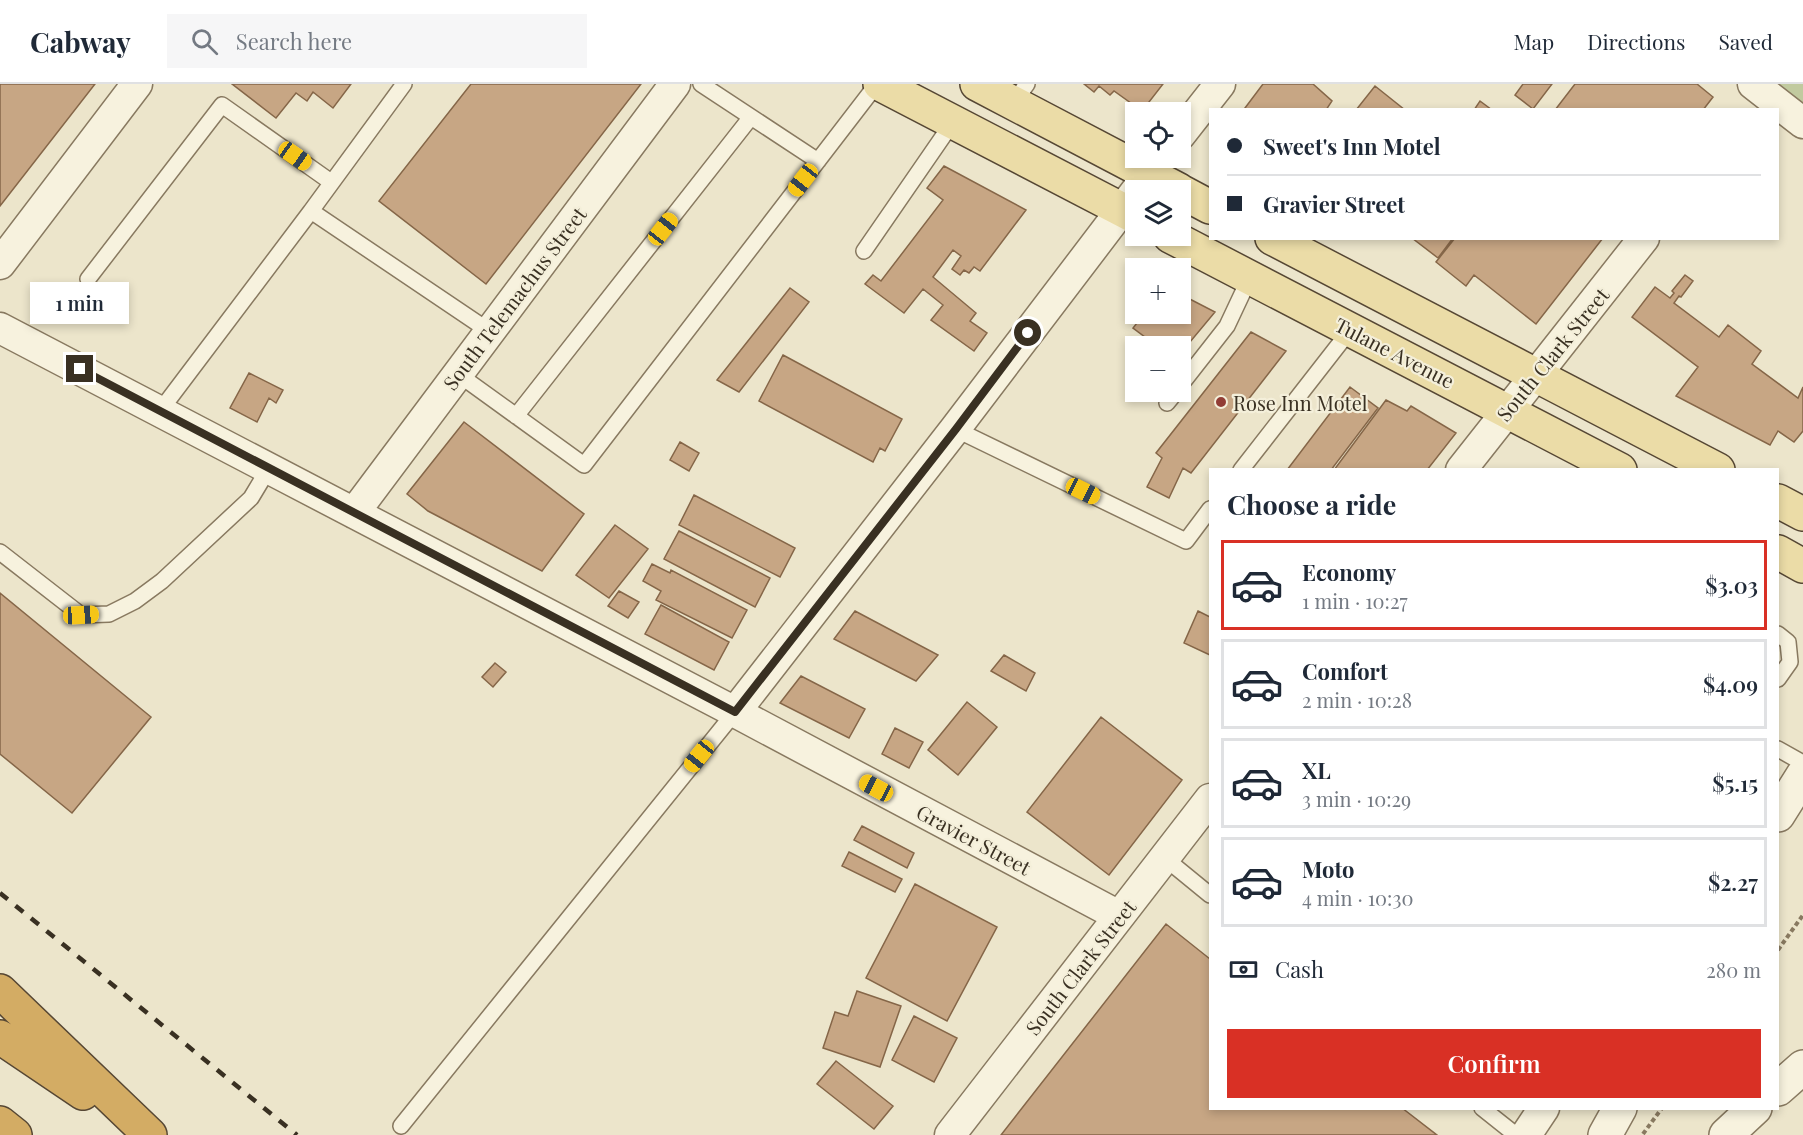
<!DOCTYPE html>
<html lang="en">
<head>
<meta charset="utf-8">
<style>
	:root { --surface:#fff; --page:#f6f6f7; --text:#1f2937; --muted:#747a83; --line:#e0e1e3; --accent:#d93025 }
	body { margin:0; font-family:"Playfair Display",serif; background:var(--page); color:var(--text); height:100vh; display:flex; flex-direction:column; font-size:22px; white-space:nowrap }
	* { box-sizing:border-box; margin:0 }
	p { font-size:20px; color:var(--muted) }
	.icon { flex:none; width:33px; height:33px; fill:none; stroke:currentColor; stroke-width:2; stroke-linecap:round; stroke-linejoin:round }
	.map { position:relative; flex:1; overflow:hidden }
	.side { position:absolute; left:1209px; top:384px; width:570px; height:642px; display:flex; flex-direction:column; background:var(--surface); border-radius:0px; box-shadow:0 3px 9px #0003 }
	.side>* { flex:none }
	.hud { position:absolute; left:1209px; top:24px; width:570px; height:132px; border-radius:0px; box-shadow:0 3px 9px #0003; display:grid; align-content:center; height:132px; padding:0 18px; background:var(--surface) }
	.fabs { position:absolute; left:1125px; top:18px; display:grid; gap:12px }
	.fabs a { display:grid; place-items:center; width:66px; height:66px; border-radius:0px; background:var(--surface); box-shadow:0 3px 9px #0003; font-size:30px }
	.end { position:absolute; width:27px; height:27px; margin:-14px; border:8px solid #393022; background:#fff; box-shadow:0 0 0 3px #fff }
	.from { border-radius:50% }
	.bubble { position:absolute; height:42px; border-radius:0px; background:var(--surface); box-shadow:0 3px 9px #0003; font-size:20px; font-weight:600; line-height:42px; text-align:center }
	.car { position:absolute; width:18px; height:36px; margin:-18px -9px; border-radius:8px; box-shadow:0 0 4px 2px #0007; background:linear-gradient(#f5c518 24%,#345 0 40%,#f5c518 0 76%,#345 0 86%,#f5c518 0) }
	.hud b { display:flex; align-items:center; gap:21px; height:57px; font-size:22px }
	.hud b+b { border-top:2px solid var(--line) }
	.hud i { width:15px; height:15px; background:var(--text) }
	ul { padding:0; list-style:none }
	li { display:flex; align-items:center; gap:18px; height:90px; margin:0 12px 9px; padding:0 6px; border:3px solid var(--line); border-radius:0px }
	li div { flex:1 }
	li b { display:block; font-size:22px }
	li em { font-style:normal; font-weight:600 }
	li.selected { border-color:var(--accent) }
	li>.icon { width:54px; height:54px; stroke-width:1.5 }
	h2 { padding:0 18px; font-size:27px; line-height:72px }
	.pay { display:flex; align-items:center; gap:15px; height:66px; padding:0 18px; font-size:22px }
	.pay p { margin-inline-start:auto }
	.cta { display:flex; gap:12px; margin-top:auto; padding:12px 18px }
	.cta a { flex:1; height:69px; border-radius:0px; background:var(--accent); color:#fff; font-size:24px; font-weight:600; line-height:69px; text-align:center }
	header { display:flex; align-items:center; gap:36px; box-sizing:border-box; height:84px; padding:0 30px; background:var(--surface); border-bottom:2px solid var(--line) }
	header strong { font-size:28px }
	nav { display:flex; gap:33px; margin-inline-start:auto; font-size:21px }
	.search { width:420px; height:54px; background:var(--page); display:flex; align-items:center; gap:15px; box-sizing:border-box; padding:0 21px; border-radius:0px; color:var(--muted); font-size:22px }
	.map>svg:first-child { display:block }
	.green { fill:#c1ca9f }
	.building { fill:#c7a684; stroke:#856648; stroke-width:1.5 }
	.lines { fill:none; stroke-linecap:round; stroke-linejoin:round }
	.service-casing { stroke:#887960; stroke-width:18 }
	.minor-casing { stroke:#887960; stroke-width:33 }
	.tertiary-casing { stroke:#887960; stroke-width:36 }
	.primary-casing { stroke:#564734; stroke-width:36 }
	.motorway-casing { stroke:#564734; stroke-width:36 }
	.path { stroke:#887960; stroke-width:4; stroke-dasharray:4.5 3; stroke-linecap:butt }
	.service { stroke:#f7f2de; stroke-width:15 }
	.minor { stroke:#f7f2de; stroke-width:30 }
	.tertiary { stroke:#f7f2de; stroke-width:33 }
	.primary { stroke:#ebdca7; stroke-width:33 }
	.motorway { stroke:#d3ac64; stroke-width:33 }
	.rail { stroke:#393022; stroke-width:4.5; stroke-dasharray:10 10; stroke-linecap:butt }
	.route { stroke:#393022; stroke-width:8 }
	.poi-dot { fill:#923d35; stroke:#f4efda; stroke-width:2 }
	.labels { text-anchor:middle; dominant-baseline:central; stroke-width:4.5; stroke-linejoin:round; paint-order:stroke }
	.street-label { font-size:20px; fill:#393022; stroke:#f4efda }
	.poi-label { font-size:20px; fill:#393022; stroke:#f4efda; text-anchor:start }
</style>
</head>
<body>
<header>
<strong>Cabway</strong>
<div class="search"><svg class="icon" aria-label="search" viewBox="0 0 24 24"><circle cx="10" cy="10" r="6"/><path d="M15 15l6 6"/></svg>Search here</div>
<nav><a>Map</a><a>Directions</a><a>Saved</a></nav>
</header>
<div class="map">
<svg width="1803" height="1051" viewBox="0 0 1803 1051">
	<rect width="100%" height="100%" fill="#ece5cb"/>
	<!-- green -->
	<path class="green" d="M1768 0H1803V39Z"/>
	<!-- building -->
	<path class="building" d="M0 0H95L0 122Z
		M232 0H351L333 24 313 8 307 17 296 9 276 34Z
		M471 0H641L486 200 379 117Z
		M1084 0H1163L1142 27 1114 7 1110 11 1099 2 1094 8Z
		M1263 0H1313L1332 17 1326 26H1247L1245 24Z
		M1523 0H1552L1533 25 1515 11Z
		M1575 0H1697L1713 13 1703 26H1555Z
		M1375 2 1405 26H1356Z
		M1480 17 1492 26H1474Z
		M944 82 1026 126 980 187 974 183 969 189 964 186 960 191 952 185 961 172 953 166 933 193 976 229 970 237 987 249 974 267 931 236 943 221 923 205 904 229 865 200 873 191 881 197 943 116 927 104Z
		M1412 154H1453L1438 174Z
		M1455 154H1603L1536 240 1474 191 1466 202 1436 178Z
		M1685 191 1693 197 1681 213 1679 212 1674 219 1719 253 1728 241 1761 267 1752 280 1798 314 1803 303V347L1794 358 1778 347 1770 361 1676 312 1698 283 1632 233 1655 203 1670 214 1674 209 1672 207Z
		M790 204 809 218 739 308 717 296Z
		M1180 210 1215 228 1180 270V262H1157L1133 244 1144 230H1180Z
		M1251 248 1286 267 1191 389 1183 384 1169 414 1147 403 1162 374 1156 369Z
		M783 271 902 335 885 367 880 364 873 378 759 317Z
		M249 289 283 306 276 319 269 314 257 338 230 324Z
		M1350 303 1378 324 1331 386H1287Z
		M1386 316 1407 327 1411 322 1456 349 1427 386H1334Z
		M464 338 584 430 542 487 428 427 407 410Z
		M680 358 699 369 689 387 670 376Z
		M694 411 795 464 780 493 679 441Z
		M615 441 648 465 609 514 576 491Z
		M679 447 770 494 755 523 664 475Z
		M652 480 670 489 671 486 747 526 732 554 656 516 661 507 643 497Z
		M619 507 639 518 628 534 608 522Z
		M0 509 151 633 72 729 0 670Z
		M661 521 729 558 714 586 645 550Z
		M855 527 938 571 916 597 834 555Z
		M1198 527 1210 533V571L1184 559Z
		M1004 571 1035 589 1026 607 991 587Z
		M495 579 506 588 493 603 482 593Z
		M801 592 865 625 849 654 780 619Z
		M967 618 997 643 958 691 928 666Z
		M1101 633 1182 696 1109 791 1027 728Z
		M895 644 923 658 909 684 882 670Z
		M862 742 914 769 907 784 854 756Z
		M849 768 902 795 895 808 842 782Z
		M915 800 997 843 947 937 866 894Z
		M1166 840 1210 875V1024H1402L1437 1051H1001Z
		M857 907 901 922 880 983 823 964 835 928 848 932Z
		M914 932 957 954 934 998 892 976Z
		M836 977 893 1022 874 1045 817 1000Z"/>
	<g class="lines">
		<!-- service casing -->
		<g class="service-casing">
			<path id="service" d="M701 0 818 77
				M1013 19 1027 0
				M311 127 404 0
				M864 167 953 38
				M88 195 222 21 331 98
				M458 290 584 381 877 0
				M1180 302 1227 242 1250 193
				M1167 319 1176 308
				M160 327 311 127 489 247
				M516 332 751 33
				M955 345 1186 457 1210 425
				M1241 386 1351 245
				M0 468 81 531 109 530 135 517 162 497 251 414 269 384
				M1778 550 1788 558 1790 578 1778 595
				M1778 665 1803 679
				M1166 775 1210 811
				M1482 1024 1516 1051
				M401 1042 735 628"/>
		</g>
		<!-- minor casing -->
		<g class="minor-casing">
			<path id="minor" d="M1753 0 1803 39
				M1180 51 1220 0
				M0 180 137 0
				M0 244 735 628 1119 832
				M1461 386 1644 154
				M354 429 675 0
				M735 628 955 345 1136 107
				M950 1051 1210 715
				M1526 1051 1544 1024"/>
		</g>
		<!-- tertiary casing -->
		<g class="tertiary-casing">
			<path id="tertiary" d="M1778 731 1803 691
				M1778 1005 1803 983
				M1605 1051 1620 1024
				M1726 1051 1755 1024"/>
		</g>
		<!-- primary casing -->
		<g class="primary-casing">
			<path id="primary" d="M880 0 1136 133
				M977 0 1179 106
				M1180 107 1210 123
				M1170 152 1620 386
				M1272 154 1718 386
				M1778 417 1803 430
				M1778 468 1803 482"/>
		</g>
		<!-- motorway casing -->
		<g class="motorway-casing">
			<path id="motorway" d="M0 907 150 1051
				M0 953 83 1009
				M0 1039 15 1051"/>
		</g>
		<!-- path -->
		<path class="path" d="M1778 866 1803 831
			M1643 1050 1662 1024"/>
		<!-- service -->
		<use href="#service" class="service"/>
		<!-- minor -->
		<use href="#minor" class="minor"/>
		<!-- tertiary -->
		<use href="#tertiary" class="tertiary"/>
		<!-- primary -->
		<use href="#primary" class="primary"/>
		<!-- motorway -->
		<use href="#motorway" class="motorway"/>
		<!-- rail -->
		<path class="rail" d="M0 809 297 1051"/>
	</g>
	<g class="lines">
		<!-- route -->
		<path class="route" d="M80 285 735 628 956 345 1028 249"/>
	</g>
	<!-- markers -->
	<circle class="poi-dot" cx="1221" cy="318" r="6"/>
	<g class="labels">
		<!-- street labels -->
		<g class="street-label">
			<text transform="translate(514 214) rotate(-53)">South Telemachus Street</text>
			<text transform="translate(1395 268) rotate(27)">Tulane Avenue</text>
			<text transform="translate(1552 270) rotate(-51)">South Clark Street</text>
			<text transform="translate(974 755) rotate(28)">Gravier Street</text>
			<text transform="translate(1080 883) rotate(-52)">South Clark Street</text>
		</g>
		<!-- poi labels -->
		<g class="poi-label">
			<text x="1233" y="318">Rose Inn Motel</text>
		</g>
	</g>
</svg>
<div class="fabs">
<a><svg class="icon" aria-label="locate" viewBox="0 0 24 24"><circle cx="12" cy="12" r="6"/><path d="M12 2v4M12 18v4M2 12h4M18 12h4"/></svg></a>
<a><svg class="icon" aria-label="layers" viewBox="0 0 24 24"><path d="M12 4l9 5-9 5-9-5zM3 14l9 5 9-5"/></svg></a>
<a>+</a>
<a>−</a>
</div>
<i class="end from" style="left:1028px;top:249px"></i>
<i class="end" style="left:80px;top:285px"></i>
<div class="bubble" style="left:30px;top:198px;width:99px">1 min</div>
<i class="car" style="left:295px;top:72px;rotate:125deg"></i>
<i class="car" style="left:803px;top:96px;rotate:218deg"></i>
<i class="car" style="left:663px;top:145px;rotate:38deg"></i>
<i class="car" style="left:1083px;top:407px;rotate:116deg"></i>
<i class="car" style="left:81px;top:531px;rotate:87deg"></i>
<i class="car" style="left:699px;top:672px;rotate:219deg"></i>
<i class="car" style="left:876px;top:704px;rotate:298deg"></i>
<div class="hud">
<b><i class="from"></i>Sweet's Inn Motel</b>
<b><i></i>Gravier Street</b>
</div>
<section class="side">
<h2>Choose a ride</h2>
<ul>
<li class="selected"><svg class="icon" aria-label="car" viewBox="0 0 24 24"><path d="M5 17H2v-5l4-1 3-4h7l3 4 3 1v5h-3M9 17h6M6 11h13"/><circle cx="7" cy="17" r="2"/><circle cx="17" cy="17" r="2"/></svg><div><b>Economy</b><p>1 min · 10:27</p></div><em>$3.03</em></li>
<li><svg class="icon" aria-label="car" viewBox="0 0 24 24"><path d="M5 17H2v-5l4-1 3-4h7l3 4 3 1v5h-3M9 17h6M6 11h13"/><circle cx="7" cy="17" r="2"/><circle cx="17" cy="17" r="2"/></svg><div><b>Comfort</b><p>2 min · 10:28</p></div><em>$4.09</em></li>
<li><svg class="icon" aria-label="car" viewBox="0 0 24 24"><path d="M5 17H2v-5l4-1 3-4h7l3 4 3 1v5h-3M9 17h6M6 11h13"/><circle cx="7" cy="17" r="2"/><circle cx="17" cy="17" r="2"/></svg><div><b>XL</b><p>3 min · 10:29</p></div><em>$5.15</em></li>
<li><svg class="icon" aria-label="car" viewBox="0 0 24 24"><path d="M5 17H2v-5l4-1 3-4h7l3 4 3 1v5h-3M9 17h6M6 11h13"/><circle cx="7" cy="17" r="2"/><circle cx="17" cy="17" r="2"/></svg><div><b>Moto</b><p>4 min · 10:30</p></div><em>$2.27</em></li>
</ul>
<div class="pay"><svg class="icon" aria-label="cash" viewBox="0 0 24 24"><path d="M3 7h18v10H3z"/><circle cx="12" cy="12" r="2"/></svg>Cash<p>280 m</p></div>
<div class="cta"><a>Confirm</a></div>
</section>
</div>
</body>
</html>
